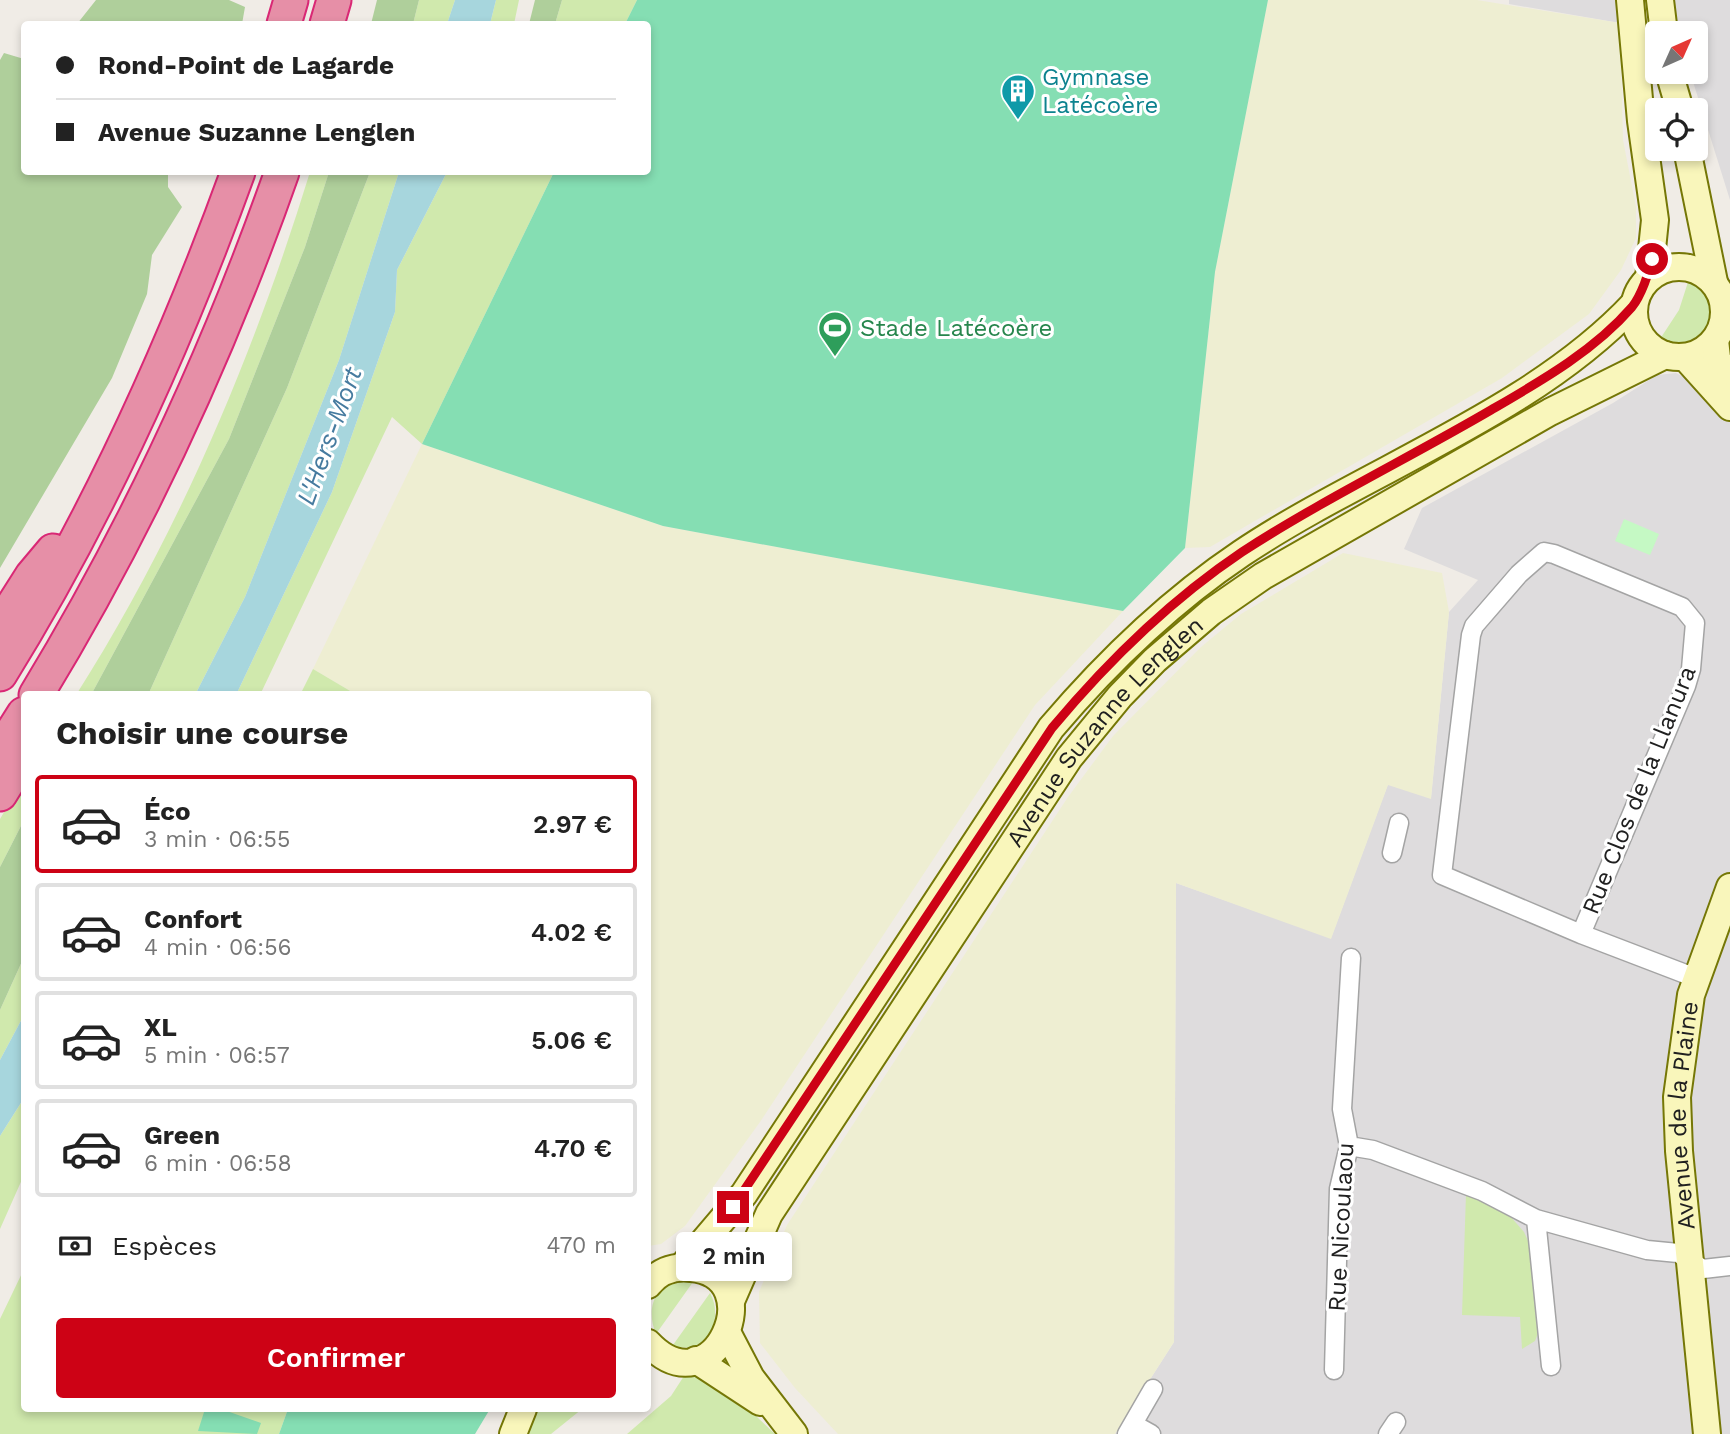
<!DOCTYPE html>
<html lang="fr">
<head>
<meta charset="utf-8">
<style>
	:root { --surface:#fff; --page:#f2f2f2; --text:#222; --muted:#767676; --line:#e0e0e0; --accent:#cd0215 }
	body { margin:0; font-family:"Work Sans",sans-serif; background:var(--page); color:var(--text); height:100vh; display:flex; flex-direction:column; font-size:26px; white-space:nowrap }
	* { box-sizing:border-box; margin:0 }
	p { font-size:23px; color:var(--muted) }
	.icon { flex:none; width:38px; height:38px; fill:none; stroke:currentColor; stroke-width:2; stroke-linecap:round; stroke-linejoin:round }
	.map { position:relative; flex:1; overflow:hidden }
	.panel { position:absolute; left:21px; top:691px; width:630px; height:721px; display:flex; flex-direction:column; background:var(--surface); border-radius:7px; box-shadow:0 4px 10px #0003 }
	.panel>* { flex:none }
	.top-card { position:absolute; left:21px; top:21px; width:630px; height:154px; border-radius:7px; box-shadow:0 4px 10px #0003; display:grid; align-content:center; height:154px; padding:0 35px; background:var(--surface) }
	.needle { width:46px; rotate:45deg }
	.fabs { position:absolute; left:1645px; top:21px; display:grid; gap:14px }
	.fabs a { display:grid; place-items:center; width:63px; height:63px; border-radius:7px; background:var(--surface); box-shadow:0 4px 10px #0003; font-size:35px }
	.end { position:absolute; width:32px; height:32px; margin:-16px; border:9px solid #cd0215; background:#fff; box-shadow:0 0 0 4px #fff }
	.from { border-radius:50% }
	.bubble { position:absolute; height:49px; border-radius:7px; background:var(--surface); box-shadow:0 4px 10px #0003; font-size:23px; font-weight:600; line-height:49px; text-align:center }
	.top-card b { display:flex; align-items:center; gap:24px; height:66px; font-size:26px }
	.top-card b+b { border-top:2px solid var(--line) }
	.top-card i { width:18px; height:18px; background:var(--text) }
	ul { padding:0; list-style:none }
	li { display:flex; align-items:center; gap:21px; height:98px; margin:0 14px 10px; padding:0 21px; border:4px solid var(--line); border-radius:7px }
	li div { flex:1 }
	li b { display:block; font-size:26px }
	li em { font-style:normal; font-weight:600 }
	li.on { border-color:var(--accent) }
	li>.icon { width:63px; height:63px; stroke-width:1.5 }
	h2 { padding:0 35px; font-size:32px; line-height:84px }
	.pay { display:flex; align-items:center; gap:18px; height:77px; padding:0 35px; font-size:26px }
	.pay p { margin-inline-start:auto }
	.action { display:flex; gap:14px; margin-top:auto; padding:14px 35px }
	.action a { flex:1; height:80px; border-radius:7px; background:var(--accent); color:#fff; font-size:28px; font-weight:600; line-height:80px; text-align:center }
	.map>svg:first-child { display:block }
	.residential { fill:#dedcdd }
	.farmland { fill:#eeeed2 }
	.grass { fill:#d0e9ad }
	.forest { fill:#afcf9b }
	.park { fill:#c5f9c4 }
	.pitch { fill:#85deb3 }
	.water { fill:#a7d6dd }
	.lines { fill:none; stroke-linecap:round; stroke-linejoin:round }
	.street-casing { stroke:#a4a4a4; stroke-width:21 }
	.secondary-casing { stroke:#757706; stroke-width:30 }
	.highway-casing { stroke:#d92875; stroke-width:37 }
	.street { stroke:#fff; stroke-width:18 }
	.secondary { stroke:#f9f6bb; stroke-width:26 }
	.highway { stroke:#e68fa7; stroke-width:33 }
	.route { stroke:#cd0215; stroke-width:9 }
	.labels { text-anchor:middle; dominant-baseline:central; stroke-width:6; stroke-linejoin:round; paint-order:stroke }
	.culture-label { font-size:24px; fill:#0d838f; stroke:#fff; text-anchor:start }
	.leisure-label { font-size:24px; fill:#27864d; stroke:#fff; text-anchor:start }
	.street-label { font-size:24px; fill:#202020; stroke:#fff }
	.water-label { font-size:26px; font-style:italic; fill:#467b9f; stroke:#fff }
</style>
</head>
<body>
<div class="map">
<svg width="1730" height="1434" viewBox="0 0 1730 1434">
	<rect width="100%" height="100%" fill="#f0ece6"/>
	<!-- residential -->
	<path class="residential" d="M1509 0H1617L1620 23 1509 4Z
		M1669 0H1730V200L1690 72H1696V33H1678Z
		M1730 351V1434H1115L1174 1342 1176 883 1331 938 1388 784 1431 798 1449 612 1478 580 1404 549 1422 508 1613 403 1657 375 1676 373 1684 377Z"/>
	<!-- farmland -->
	<path class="farmland" d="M1268 0H1477L1620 23 1623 140 1636 207V238L1621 270 1589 314 1502 378 1210 547 1185 548 1215 272Z
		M422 444 663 526 1123 611 1035 705 760 1122 685 1226 661 1244 648 1246V695H357L313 669Z
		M1343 553 1442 573 1449 612 1431 799 1388 785 1331 939 1176 883 1174 1342 1115 1434H838L795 1388 760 1343 759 1292 787 1225 1068 797 1113 736 1201 647 1241 614Z"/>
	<!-- grass -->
	<path class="grass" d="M419 0H455L447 24H413Z
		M496 0H519L514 24H490Z
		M562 0H637L625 24H555Z
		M310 172H329L305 247 229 439 91 695H76C179 533 254 354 310 172Z
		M370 172H399L339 360 245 597 195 695H148L287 388Z
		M447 172H554L422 444 392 417 260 695H236L332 492 395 312 397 270Z
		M1689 279C1730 292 1707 371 1660 339L1679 310Z
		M313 669 357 695H300Z
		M24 778V820L0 867V819Z
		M24 957V1015L0 1060V1010Z
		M24 1098V1175L0 1229V1136Z
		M1466 1194 1510 1216 1524 1232 1529 1243 1538 1333 1535 1341 1522 1349 1520 1317 1462 1315Z
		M24 1269V1409H288L279 1434H0V1319Z
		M681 1281 693 1282 656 1334C646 1311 653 1284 681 1281Z
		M710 1293C725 1319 706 1358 673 1345Z
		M684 1376C720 1376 750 1411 775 1434H627L671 1396Z
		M536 1409H582L551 1434H529Z"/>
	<!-- forest -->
	<path class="forest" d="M96 0H229L245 7 242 24H77Z
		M377 0H419L413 24H371Z
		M535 0H562L555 24H529Z
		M4 53 24 59V172H168V187L182 207 152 255 147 294 112 378 0 568V60Z
		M329 172H370L287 388 148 695H91L229 439 305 247Z
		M24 820V957L0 1010V867Z"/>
	<!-- park -->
	<path class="park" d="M1624 519 1659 534 1650 555 1615 541Z"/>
	<!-- pitch -->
	<path class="pitch" d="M637 0H1268L1215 272 1185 548 1123 611 663 526 422 444 554 172H648V24H625Z
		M205 1409H221L261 1423 257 1434 198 1431Z
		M288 1409H490L475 1434H279Z"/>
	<!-- water -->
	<path class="water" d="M455 0H496L490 24H447Z
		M399 172H447L397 270 395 312 332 492 236 695H195L245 597 339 360Z
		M24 1015V1098L0 1136V1060Z"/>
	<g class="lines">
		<!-- street casing -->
		<g class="street-casing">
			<path id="street" d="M1723 325 1730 322
				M1392 853 1399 823
				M1581 934 1686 686 1691 669 1695 623 1682 607 1554 554 1544 552 1519 574 1474 626 1471 635 1442 875 1581 934 1696 978
				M1349 1146 1373 1150 1482 1191 1536 1219 1647 1250 1678 1253 1703 1269 1730 1266
				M1536 1219 1551 1366
				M1334 1370 1339 1189 1349 1146 1342 1109 1351 958
				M1133 1424 1151 1434
				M1127 1434 1153 1389
				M1388 1434 1396 1422"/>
		</g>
		<!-- secondary casing -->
		<g class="secondary-casing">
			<g id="secondary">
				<path d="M1630 0 1641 121 1655 220 1649 278"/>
				<path d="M1660 0 1664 33"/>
				<path d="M1669 72 1680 110"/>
				<path d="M1687 149 1714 282"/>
				<circle cx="1679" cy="312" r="45"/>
				<path d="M1715 340 1717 358 1730 386"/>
				<path d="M1685 357 1730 407"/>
				<path d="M682 1267 744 1194 1051 728C1108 661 1169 602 1242 553 1366 470 1532 413 1634 304"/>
				<path d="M648 1285C659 1271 673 1266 691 1268 773 1275 714 1413 648 1343"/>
				<path id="s1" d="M731 1301 769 1214 1069 758 1120 696 1155 660 1211 612 1263 576 1550 412 1665 355"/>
				<path d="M728 1334 751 1378 794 1434"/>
				<path d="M696 1360 760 1402"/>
				<path d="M513 1434 523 1409"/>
				<path id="s2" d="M1707 1434 1679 1151 1677 1097 1691 995 1730 887"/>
			</g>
		</g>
		<!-- highway casing -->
		<g class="highway-casing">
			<path id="highway" d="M284 24 291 0
				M327 24 334 0
				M0 626 32 576 53 551
				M0 674C98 516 175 346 238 172
				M36 695C137 529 218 354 282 172
				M0 752 24 714
				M0 794 24 755"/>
		</g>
		<!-- street -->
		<use href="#street" class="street"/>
		<!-- secondary -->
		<use href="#secondary" class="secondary"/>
		<!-- highway -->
		<use href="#highway" class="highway"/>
	</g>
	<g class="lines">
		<!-- route -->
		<path class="route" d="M733 1207 1052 728C1108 661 1169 601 1242 552 1322 500 1409 458 1491 410 1541 381 1594 351 1632 307 1641 296 1649 273 1652 259"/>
	</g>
	<!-- icons -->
	<defs>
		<g id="building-pin" transform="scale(1.75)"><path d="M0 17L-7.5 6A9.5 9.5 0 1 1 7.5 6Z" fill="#0f9aa8" stroke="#fff"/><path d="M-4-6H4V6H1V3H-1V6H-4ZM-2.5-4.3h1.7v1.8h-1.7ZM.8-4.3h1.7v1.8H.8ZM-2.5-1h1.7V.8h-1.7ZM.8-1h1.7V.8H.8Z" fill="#fff"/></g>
		<g id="stadium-pin" transform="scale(1.75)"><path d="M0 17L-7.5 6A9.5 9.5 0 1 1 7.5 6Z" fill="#2e9e5b" stroke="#fff"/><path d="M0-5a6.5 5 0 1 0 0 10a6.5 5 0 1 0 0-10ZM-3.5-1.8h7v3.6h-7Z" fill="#fff"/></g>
	</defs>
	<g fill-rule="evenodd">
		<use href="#building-pin" x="1018" y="91"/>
		<use href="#stadium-pin" x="835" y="328"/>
	</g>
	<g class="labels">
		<!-- culture labels -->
		<g class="culture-label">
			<text x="1042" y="77">Gymnase<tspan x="1042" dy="28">Latécoère</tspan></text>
		</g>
		<!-- leisure labels -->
		<g class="leisure-label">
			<text x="860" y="328">Stade Latécoère</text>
		</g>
		<!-- street labels -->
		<g class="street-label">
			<text stroke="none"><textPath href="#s1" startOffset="684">Avenue Suzanne Lenglen</textPath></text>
			<text transform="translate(1639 790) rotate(-68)">Rue Clos de la Llanura</text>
			<text stroke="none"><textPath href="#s2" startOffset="320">Avenue de la Plaine</textPath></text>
			<text transform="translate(1341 1227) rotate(-87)">Rue Nicoulaou</text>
		</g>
		<!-- water labels -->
		<g class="water-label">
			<text transform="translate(329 436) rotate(-70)">L'Hers-Mort</text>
		</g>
	</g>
</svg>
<div class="fabs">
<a><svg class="needle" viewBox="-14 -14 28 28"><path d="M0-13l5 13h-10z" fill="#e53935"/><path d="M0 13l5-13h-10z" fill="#767676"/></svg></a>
<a><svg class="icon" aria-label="locate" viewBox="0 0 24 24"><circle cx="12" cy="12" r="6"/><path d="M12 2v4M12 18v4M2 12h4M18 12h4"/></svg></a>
</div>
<i class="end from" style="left:1652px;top:259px"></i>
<i class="end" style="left:733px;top:1207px"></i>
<div class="bubble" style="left:676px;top:1232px;width:116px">2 min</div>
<div class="top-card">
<b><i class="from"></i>Rond-Point de Lagarde</b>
<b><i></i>Avenue Suzanne Lenglen</b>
</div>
<section class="panel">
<h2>Choisir une course</h2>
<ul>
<li class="on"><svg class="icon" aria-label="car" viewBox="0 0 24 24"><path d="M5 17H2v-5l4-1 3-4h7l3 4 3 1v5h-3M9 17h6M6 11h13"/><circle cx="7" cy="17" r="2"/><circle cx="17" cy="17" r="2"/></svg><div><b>Éco</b><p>3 min · 06:55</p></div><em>2.97 €</em></li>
<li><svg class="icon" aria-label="car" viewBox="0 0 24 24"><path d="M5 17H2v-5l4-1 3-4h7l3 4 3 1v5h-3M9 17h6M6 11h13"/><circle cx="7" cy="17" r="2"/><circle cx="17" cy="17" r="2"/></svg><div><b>Confort</b><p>4 min · 06:56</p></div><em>4.02 €</em></li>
<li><svg class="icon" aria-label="car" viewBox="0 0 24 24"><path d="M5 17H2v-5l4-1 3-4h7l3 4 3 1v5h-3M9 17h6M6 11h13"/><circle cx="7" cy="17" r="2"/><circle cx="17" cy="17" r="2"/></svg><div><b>XL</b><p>5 min · 06:57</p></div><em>5.06 €</em></li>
<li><svg class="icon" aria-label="car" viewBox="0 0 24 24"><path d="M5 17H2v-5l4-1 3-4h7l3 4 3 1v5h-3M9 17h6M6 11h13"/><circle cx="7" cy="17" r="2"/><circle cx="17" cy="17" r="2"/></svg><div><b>Green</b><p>6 min · 06:58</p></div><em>4.70 €</em></li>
</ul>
<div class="pay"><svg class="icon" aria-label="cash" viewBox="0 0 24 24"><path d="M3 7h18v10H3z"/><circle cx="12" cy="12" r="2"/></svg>Espèces<p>470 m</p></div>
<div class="action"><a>Confirmer</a></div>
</section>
</div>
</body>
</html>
